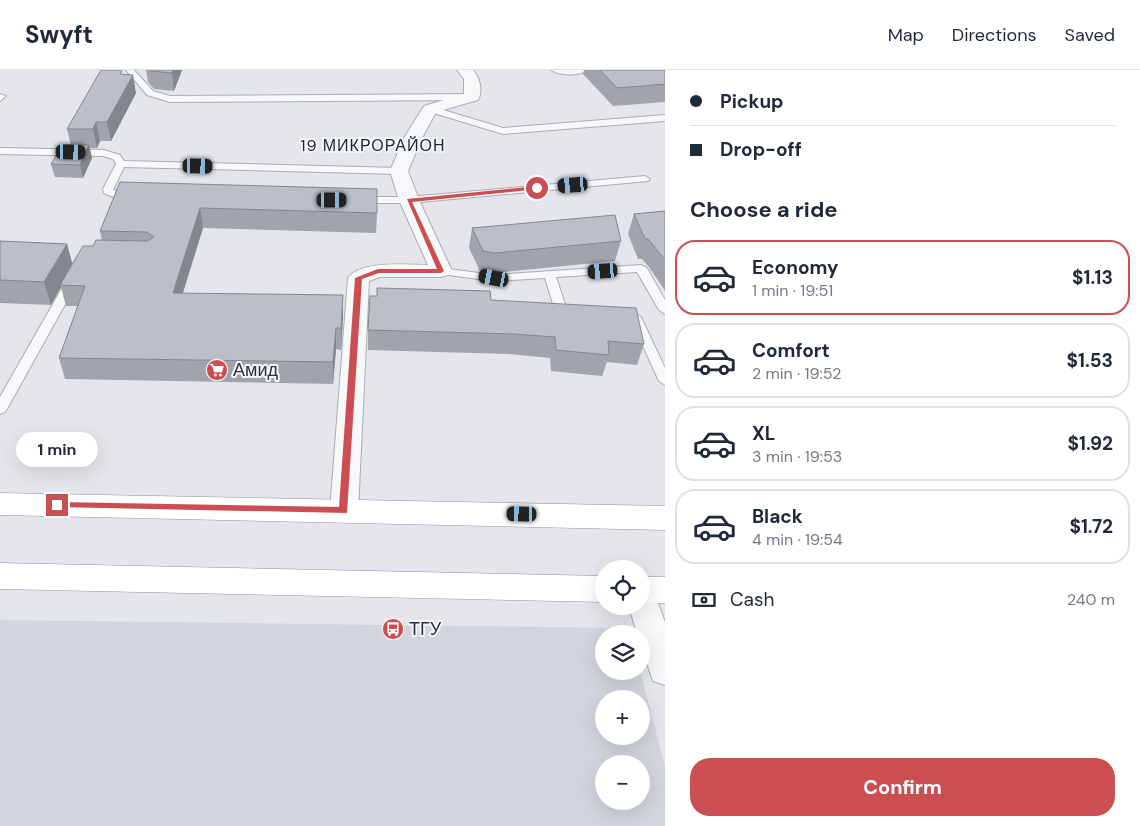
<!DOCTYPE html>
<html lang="en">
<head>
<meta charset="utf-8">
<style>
	:root { --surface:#fff; --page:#f6f6f7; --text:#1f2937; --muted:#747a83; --line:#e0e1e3; --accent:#cb4f52 }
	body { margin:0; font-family:"DM Sans",sans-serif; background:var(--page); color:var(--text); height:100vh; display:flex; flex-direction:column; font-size:19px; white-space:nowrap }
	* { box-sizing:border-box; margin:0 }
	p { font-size:16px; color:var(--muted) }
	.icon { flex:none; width:28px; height:28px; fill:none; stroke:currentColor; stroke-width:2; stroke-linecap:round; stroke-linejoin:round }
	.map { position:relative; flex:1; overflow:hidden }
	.panel { display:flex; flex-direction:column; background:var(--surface); width:475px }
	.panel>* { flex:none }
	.top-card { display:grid; align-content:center; height:110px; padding:0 25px; background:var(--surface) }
	.fabs { position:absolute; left:595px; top:490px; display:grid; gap:10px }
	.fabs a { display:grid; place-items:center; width:55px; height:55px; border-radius:50%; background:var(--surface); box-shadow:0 5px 20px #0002; font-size:25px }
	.end { position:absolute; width:22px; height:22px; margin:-11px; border:6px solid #cb4f52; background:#fff; box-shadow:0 0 0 2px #fff }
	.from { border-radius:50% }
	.bubble { position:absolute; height:35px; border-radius:18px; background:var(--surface); box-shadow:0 5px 20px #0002; font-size:16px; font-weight:700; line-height:35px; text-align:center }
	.car { position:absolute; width:15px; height:30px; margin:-15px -8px; border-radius:6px; box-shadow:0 0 4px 1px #0007; background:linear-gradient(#222 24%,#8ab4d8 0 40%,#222 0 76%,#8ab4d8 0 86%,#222 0) }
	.top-card b { display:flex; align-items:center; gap:18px; height:48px; font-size:19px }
	.top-card b+b { border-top:1px solid var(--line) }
	.top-card i { width:12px; height:12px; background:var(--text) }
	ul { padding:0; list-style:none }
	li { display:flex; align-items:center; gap:15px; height:75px; margin:0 10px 8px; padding:0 15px; border:2px solid var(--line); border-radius:20px }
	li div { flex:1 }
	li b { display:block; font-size:19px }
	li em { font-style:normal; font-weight:700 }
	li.current { border-color:var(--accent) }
	li>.icon { width:45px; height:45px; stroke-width:1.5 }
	h2 { padding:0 25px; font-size:22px; line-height:60px }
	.pay { display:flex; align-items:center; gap:12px; height:55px; padding:0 25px; font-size:19px }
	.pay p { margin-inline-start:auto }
	.action { display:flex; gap:10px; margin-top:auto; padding:10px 25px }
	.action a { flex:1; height:58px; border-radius:20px; background:var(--accent); color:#fff; font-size:20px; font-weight:700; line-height:58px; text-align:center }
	header { display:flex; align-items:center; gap:30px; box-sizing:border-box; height:70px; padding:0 25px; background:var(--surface); border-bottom:1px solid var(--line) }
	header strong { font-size:24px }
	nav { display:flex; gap:28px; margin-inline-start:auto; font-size:18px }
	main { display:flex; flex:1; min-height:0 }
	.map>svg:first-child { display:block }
	.built { fill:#d2d5dd; fill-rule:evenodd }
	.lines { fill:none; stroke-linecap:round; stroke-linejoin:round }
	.lane-casing { stroke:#a9acb6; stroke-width:2 }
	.street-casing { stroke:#a9acb6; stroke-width:2 }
	.highway-casing { stroke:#8c92a2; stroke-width:1 }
	.lane { fill:#f7f8fa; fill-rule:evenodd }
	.street { fill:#f7f8fa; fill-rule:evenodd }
	.highway { fill:#fff; fill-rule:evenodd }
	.wall { fill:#a2a4ad }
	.shaded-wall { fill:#84868d }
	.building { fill:#bcbfc9; stroke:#84868d }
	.route { fill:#cb4f52 }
	.labels { text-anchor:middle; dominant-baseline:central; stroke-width:4; stroke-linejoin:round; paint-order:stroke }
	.far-neighbourhood-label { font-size:16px; letter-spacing:1px; fill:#1e2335; stroke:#f4f6f9 }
	.poi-label { font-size:18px; fill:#2c3244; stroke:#f4f6f9; text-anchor:start }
</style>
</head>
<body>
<header>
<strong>Swyft</strong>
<nav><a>Map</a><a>Directions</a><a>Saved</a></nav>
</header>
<main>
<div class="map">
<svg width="665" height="756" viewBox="0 0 665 756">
	<rect width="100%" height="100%" fill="#e4e6ec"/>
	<!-- built -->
	<path class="built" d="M0 550 628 558 630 564H604V601H640L665 696V756H0ZM604 629H641V666H604ZM604 694H641V731H604Z"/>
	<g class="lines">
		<!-- lane casing -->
		<g class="lane-casing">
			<path id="lane" d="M126 0H134L153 21 170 26 472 24 476 27 472 30 170 32 147 25Z
				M551 0H588C579 6 560 6 551 0Z
				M0 24 6 26 0 31Z
				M430 36 503 58 665 45V51L503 64 427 41 426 39Z
				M0 78 104 80 120 85 124 91 399 98 404 101 399 104 124 97 113 120 137 123 138 125C131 130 111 128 104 123L103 119 116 94 113 89 103 86 0 84Z
				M645 106 650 109 648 111 409 133H359L354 130 359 127H409Z
				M641 195 647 198 665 230V244L659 240 637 202 556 207 568 243 574 247 572 250 563 251 557 247 545 208 494 211 441 204 435 201 441 198 494 205Z
				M72 208 78 211 7 339 5 342 0 344V327L66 211Z
				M635 243 641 247 665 298V315L659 311 631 250 626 247 628 244Z"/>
		</g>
		<!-- street casing -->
		<g class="street-casing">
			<path id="street" d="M457 0H473C480 8 483 21 478 30L436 42 422 68 408 101 419 130 452 201 448 205 441 207H380L369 211 358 441 354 449 344 452 334 449 330 441 348 208C361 190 407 195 428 195L399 130 390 101 404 68 424 36 464 24V9Z
				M641 513 652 517 665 552V615L653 611 641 576V564H637L629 536H641Z"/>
		</g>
		<!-- highway casing -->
		<g class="highway-casing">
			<path id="highway" d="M0 423 665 436V460L0 445Z
				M0 493 604 506V532L0 519Z
				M641 507H665V533H641Z"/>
		</g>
		<!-- lane -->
		<use href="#lane" class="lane"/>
		<!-- street -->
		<use href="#street" class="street"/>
		<!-- highway -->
		<use href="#highway" class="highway"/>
	</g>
	<!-- wall -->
	<path class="wall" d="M146 0H182L174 21 154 19 148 12Z
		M584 0H665V32L613 36 583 4Z
		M122 4 136 23 111 71H100L97 78H90L92 88 83 108 55 107 51 94 71 75 67 59Z
		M120 112 377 143 376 163 203 158 183 223 343 246 341 280 336 279 333 314 65 309 59 288 78 236H66L61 217 51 235 0 233V171L67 174 72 194 93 176 102 171 100 161Z
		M665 141V221L649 197 642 189H638L628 164 634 144Z
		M472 158 621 171 615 191 492 203 480 201 469 178Z
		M491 230 644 274 637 295 607 292 602 306 551 301 550 288 509 284 368 280V260Z"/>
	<!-- shaded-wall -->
	<path class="shaded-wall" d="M173 0H182L174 21 172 3Z
		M133 5 136 23 111 71 107 52Z
		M96 52 100 71 97 78 93 59Z
		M89 75 92 88 83 108 80 95Z
		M200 138 203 158 176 244 173 223Z
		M67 174 73 196 60 215 61 217 51 235 44 212Z
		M343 225V246L341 280V258Z
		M336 258V279L333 314V292Z"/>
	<!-- building -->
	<path class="building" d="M101 0H120L122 1 120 4 133 5 107 52H96L93 59H67Z
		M150 0H173L172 3 151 1Z
		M600 0H665V14L617 18Z
		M63 75H89L80 95 51 94Z
		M120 112 377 119V143L200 138 173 223 343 225 341 258H336L333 292 59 288 85 216 60 215 83 176H93L96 170 147 171 154 167 147 162 100 161Z
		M665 141V190L648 169H645L634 144Z
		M615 145 621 171 495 183 483 181 472 158Z
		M0 171 67 174 44 212 0 210Z
		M377 218 490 221 491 230 636 238 644 274 608 271 609 285 556 280 555 267 513 264 368 260 370 226H377Z"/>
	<!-- route -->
	<path class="route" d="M537 116 539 119 412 132 444 201 441 203H379L362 209 347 443 54 437V433L57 432 339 437 355 208 378 199H437L407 129Z"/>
	<!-- icons -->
	<defs>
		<g id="supermarket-disc" transform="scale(1.125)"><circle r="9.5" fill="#cb4f52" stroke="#f4f6f9"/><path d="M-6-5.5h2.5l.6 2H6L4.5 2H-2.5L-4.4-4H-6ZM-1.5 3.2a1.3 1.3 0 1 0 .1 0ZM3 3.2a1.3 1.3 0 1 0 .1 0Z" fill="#fff"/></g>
		<g id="bus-disc" transform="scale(1.125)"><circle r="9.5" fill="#cb4f52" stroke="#f4f6f9"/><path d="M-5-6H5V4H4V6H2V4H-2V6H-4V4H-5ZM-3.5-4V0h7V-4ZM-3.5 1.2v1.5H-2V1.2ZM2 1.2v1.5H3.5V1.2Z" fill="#fff"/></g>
	</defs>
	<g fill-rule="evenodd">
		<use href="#supermarket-disc" x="217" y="300"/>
		<use href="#bus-disc" x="393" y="559"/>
	</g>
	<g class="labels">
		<!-- far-neighbourhood labels -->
		<g class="far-neighbourhood-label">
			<text x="373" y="75">19 МИКРОРАЙОН</text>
		</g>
		<!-- poi labels -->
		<g class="poi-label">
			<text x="233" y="300">Амид</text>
			<text x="409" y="559">ТГУ</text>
		</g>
	</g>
</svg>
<div class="fabs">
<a><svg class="icon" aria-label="locate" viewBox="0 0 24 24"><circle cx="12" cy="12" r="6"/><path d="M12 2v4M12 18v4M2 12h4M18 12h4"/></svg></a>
<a><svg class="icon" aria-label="layers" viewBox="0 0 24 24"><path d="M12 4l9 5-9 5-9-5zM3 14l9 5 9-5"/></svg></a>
<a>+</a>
<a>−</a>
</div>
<i class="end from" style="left:537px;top:118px"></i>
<i class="end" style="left:57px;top:435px"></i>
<div class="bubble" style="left:16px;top:362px;width:82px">1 min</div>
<i class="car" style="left:71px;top:82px;rotate:91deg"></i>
<i class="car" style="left:198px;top:96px;rotate:91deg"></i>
<i class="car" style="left:573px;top:115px;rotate:265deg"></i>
<i class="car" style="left:332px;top:130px;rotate:90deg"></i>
<i class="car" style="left:603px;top:201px;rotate:266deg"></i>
<i class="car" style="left:494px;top:208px;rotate:281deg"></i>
<i class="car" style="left:522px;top:444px;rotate:271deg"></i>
</div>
<section class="panel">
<div class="top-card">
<b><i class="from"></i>Pickup</b>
<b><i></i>Drop-off</b>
</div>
<h2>Choose a ride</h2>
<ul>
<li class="current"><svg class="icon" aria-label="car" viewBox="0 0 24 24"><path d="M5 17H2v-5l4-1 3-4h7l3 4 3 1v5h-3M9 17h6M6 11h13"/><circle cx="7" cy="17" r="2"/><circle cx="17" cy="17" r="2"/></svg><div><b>Economy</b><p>1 min · 19:51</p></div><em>$1.13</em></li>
<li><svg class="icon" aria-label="car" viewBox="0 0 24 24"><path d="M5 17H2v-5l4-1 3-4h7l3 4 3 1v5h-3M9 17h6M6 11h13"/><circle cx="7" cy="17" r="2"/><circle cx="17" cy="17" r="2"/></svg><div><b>Comfort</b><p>2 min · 19:52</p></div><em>$1.53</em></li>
<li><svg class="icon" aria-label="car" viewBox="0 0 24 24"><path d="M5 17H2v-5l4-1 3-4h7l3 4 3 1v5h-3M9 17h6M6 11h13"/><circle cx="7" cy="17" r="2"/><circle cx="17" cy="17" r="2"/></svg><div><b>XL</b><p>3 min · 19:53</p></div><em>$1.92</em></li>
<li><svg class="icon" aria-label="car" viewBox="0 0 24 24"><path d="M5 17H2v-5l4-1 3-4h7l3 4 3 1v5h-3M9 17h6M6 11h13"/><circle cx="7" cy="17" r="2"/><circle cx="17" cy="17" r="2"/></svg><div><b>Black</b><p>4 min · 19:54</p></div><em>$1.72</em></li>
</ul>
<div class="pay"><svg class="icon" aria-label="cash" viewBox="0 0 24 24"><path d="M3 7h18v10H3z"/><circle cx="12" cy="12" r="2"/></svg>Cash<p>240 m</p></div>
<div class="action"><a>Confirm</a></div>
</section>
</main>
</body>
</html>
